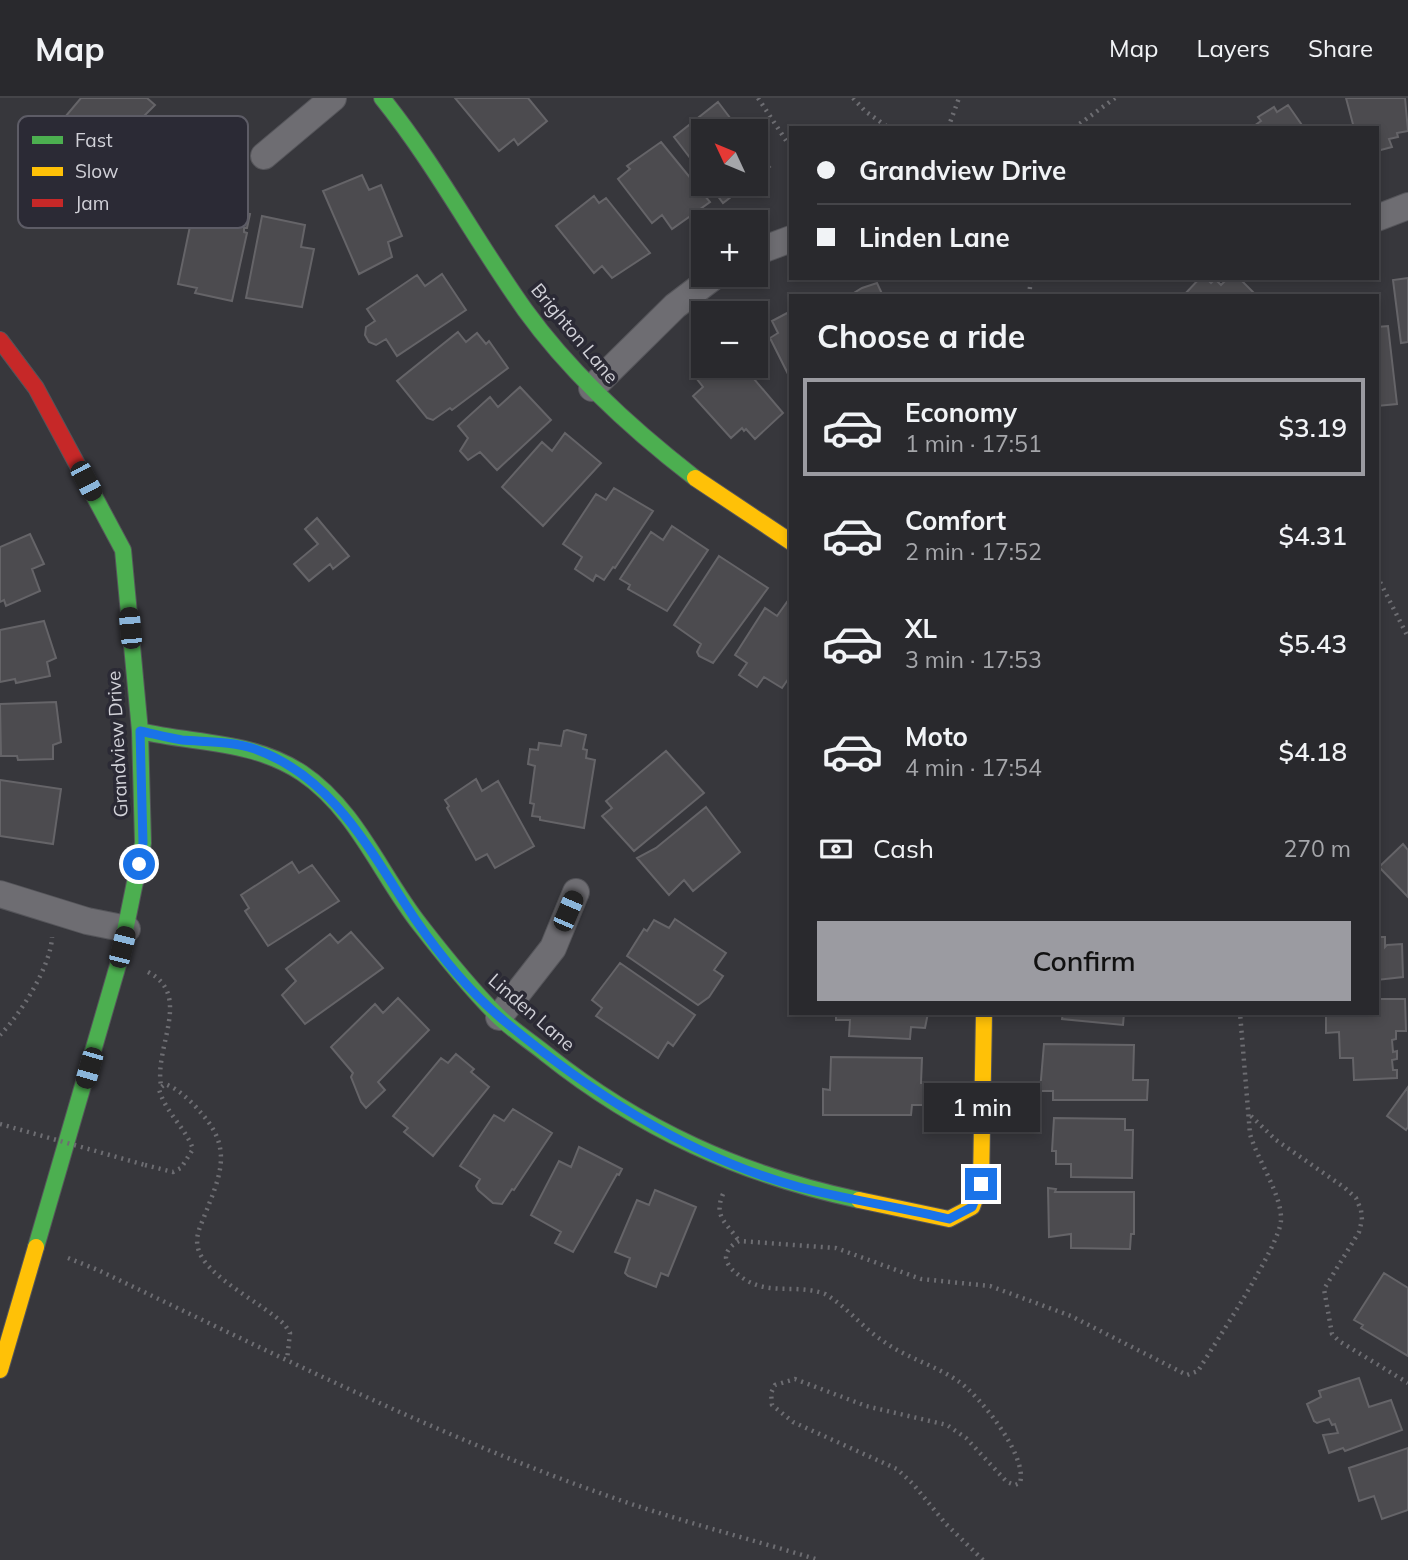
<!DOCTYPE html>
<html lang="en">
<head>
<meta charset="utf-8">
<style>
	:root { --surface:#29292d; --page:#313135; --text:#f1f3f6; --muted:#a5a6aa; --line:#454549; --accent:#9b9ba1 }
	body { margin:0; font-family:Mulish,sans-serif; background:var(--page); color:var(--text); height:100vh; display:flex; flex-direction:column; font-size:26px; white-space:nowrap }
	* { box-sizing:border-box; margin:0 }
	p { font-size:23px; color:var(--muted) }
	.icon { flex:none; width:38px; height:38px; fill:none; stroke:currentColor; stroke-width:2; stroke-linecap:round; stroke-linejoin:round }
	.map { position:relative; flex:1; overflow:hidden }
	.sheet { position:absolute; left:789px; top:196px; width:590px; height:721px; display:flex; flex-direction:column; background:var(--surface); border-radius:0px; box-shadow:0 4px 10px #0003,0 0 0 2px var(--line) }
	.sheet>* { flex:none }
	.guide { position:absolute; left:789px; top:28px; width:590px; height:154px; border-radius:0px; box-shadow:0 4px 10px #0003,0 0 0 2px var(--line); display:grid; align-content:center; height:154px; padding:0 28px; background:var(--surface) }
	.needle { width:46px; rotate:314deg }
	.controls { position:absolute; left:691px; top:21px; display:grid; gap:14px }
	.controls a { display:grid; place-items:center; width:77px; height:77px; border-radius:0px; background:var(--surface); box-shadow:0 4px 10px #0003,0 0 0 2px var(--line); font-size:35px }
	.end { position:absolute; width:32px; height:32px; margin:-16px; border:9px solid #1a73e8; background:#fff; box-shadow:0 0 0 4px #fff }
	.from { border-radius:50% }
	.bubble { position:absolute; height:49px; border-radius:0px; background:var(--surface); box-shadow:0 4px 10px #0003,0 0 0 2px var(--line); font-size:23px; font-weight:600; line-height:49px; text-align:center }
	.car { position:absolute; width:21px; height:42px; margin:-21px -10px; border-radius:9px; box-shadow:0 0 5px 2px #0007; background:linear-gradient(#222 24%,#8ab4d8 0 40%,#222 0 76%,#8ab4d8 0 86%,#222 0) }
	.guide b { display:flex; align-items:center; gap:24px; height:66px; font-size:26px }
	.guide b+b { border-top:2px solid var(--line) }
	.guide i { width:18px; height:18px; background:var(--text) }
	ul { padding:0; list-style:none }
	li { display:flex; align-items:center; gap:21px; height:98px; margin:0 14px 10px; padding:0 14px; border:4px solid transparent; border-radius:0px }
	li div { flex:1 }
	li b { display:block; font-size:26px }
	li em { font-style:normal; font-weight:600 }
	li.selected { border-color:var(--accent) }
	li>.icon { width:63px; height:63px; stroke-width:1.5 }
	h2 { padding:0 28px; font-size:32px; line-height:84px }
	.pay { display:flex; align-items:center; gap:18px; height:77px; padding:0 28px; font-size:26px }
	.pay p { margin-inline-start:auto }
	.action { display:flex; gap:14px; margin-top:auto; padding:14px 28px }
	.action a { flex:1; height:80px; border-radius:0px; background:var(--accent); color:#111; font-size:28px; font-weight:600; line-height:80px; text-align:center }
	header { display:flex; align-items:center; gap:42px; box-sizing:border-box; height:98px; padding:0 35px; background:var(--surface); border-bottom:2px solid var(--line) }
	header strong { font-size:33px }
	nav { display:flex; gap:38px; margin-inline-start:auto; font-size:24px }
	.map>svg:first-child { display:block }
	.building { fill:#4c4b4f; stroke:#656468; stroke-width:2 }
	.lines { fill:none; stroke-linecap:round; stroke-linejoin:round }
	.street-casing { stroke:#55555a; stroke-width:28 }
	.fast-casing { stroke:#55555a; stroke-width:18 }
	.slow-casing { stroke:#55555a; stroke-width:18 }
	.jam-casing { stroke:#55555a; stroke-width:18 }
	.path { stroke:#6d6d72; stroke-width:4.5; stroke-dasharray:2 5; stroke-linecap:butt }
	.street { stroke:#6e6d72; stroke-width:26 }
	.fast { stroke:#4caf50; stroke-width:16 }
	.slow { stroke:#ffc107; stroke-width:16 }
	.jam { stroke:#c62828; stroke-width:16 }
	.path-bridge { stroke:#6d6d72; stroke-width:4.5; stroke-dasharray:2 5; stroke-linecap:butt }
	.route { stroke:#1a73e8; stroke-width:9 }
	.labels { text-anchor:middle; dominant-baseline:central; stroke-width:7; stroke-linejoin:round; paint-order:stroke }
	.street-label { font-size:19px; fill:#d1d1d8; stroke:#2b2a35 }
	.key { fill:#2b2a35; stroke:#5d5c66; stroke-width:2 }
	.key-label { font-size:19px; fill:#d1d1d8 }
</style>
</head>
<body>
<header>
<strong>Map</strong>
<nav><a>Map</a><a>Layers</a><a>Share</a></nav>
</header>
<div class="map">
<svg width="1408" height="1462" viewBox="0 0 1408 1462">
	<rect width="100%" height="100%" fill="#37373c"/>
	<!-- building -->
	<path class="building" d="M81 0H147L155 7 112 50 100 38 90 48 72 36 66 25 65 19Z
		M455 0H528L547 23 518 47 514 41 499 53Z
		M1346 0H1405L1408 33 1397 35 1398 39 1389 41 1392 49 1377 53V30H1354Z
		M718 4 740 33H704V78L674 39Z
		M1288 7 1304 30H1251L1261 23 1258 19 1274 9 1277 14Z
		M661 44 710 104 672 131 662 117 652 125 618 81 630 71 627 68Z
		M756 54 770 69 756 80Z
		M362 77 369 92 381 87 402 138 388 144 392 159 359 176 323 93Z
		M716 86H748L723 105 711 89Z
		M594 98 599 105 606 100 650 155 612 180 602 168 594 175 556 128Z
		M206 103 227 107 225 111 250 116 247 130H244V134L247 135 232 203 195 195 197 190 178 186 193 114 203 116Z
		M262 118 305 127 301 149 314 151 302 209 246 200Z
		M442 176 466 212 397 258 386 241 376 247 369 244 365 237 366 229 375 223 367 211 417 177 425 188Z
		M1200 180H1206L1211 185 1215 181 1221 187 1228 180H1239L1256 197 1183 198Z
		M1408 180V244L1401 245 1393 182Z
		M877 185 883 198H849L862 190Z
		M791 213V282L770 240 778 235 772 223Z
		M1388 228 1397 306 1377 308V229Z
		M458 234 466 244 477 235 486 246 489 243 508 270 452 312 450 310 433 322 427 320 397 283Z
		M704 267 743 268 783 315 755 341 746 331 744 333 742 330 731 340 693 298 703 289 693 276Z
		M520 289 551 322 497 372 480 354 468 362 460 353 468 340 458 328 490 299 498 309Z
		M565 335 601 365 543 428 502 389 542 344 552 353Z
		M614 390 653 413 615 470 613 469 604 482 596 477 593 483 575 471 582 459 563 446 596 396 606 402Z
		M317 420 349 458 333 471 330 466 309 483 294 466 318 446 305 431Z
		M672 428 708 452 667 513 628 491 630 487 620 481 651 434 663 442Z
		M30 436 44 466 32 471 40 493 6 508 4 502 0 504V449Z
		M719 458 768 490 713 565 699 558 697 554 701 546 674 527Z
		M787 504 791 507V577L782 590 764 579 757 589 739 577 747 565 735 557 765 510 777 518Z
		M44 523 56 560 47 564 50 578 16 585 15 581 0 584V532Z
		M56 604 61 644 53 647V661L18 662 17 658H1L0 606Z
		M567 632 586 637 583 651 587 652 586 660 595 662 584 730 540 722V719L532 718 534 706 530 705 535 668 528 666 530 651 538 652 539 645 561 648 564 633Z
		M666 653 704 695 634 753 602 718 612 710 606 703Z
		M476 681 482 693 498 683 534 748 495 770 487 756 476 762 447 710 449 708 445 702Z
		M0 682 61 691 53 746 0 738Z
		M706 709 740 754 693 793 684 782 669 797 637 760 656 750Z
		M1403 746 1408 752V799L1379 769Z
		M292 764 299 775 312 767 339 803 268 848 245 813 249 810 241 797Z
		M675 821 726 855 714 872 723 878 709 899 698 907 627 858 644 831 647 833 654 822 669 830Z
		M1377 830 1379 839H1385V849L1387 847 1402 846 1403 879 1377 882Z
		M351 834 383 870 305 926 282 897 296 883 286 871 330 836 338 845Z
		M620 865 695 917 673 948 668 944 658 960 596 918 602 910 592 902Z
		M398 900 429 932 378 984 385 992 366 1010 361 1004 351 979 353 975 331 949 375 906 383 915Z
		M1377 901H1405L1406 933H1396V941L1392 942 1393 954 1397 953V961L1392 962 1393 972H1397V980L1354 982 1353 960H1340L1339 934 1326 935V915H1377Z
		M836 915H928L925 930 911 929 910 941 849 938 850 922H836Z
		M1063 915H1124L1123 927 1062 921Z
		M1044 946 1134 947 1133 982H1148L1147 1002H1053V993H1040Z
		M456 956 474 971 471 974 489 989 433 1058 404 1034 408 1030 393 1018 441 960 448 965Z
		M831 959 922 960 921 985H925V1007H912L911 1017H823V991L830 992Z
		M1408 989V1029L1406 1032 1387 1018Z
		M513 1011 552 1035 514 1092 512 1091 502 1106 493 1105 478 1092 476 1088 480 1081 460 1068 494 1017 504 1023Z
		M1054 1020 1125 1021V1032H1133L1132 1080 1071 1079V1066H1056V1053H1052Z
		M579 1049 622 1071 619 1077 617 1076 573 1154 555 1145 561 1134 531 1117 559 1063 571 1069Z
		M1048 1090 1056 1091 1055 1094H1134V1136H1131L1130 1151 1071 1150V1136L1049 1139Z
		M655 1092 696 1109 668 1178 661 1175 656 1189 628 1178 625 1175 630 1160 615 1154 637 1102 649 1107Z
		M1384 1175 1408 1190V1258L1361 1230 1363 1227 1354 1222Z
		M1359 1280 1369 1309 1391 1302 1402 1332 1345 1353 1343 1350 1329 1355 1323 1337 1338 1335 1335 1326 1332 1327 1329 1321 1317 1325 1314 1323 1307 1306 1321 1299 1319 1293Z
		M1408 1350V1412L1382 1421 1374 1398 1359 1403 1349 1370Z"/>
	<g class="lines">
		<!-- street casing -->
		<g class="street-casing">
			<path id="street" d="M264 58 333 0
				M1377 120 1408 108
				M756 154 791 141
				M592 290 675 208 716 177
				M0 796 87 823 127 831
				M499 919 553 850 576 794"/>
		</g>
		<!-- fast casing -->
		<g class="fast-casing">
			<path id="fast" d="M382 0C436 67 475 142 525 212 572 277 633 332 695 380
				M140 633C195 646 252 642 302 675 357 712 381 778 421 828 445 859 469 889 497 917 511 931 530 943 546 956 640 1031 742 1077 859 1102
				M36 1149 118 867 143 745 140 633 123 452 85 381"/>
		</g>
		<!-- slow casing -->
		<g class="slow-casing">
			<path id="slow" d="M695 380 791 444
				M859 1102 949 1121 972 1109 981 1085 984 915
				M0 1272 36 1149"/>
		</g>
		<!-- jam casing -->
		<g class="jam-casing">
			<path id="jam" d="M0 242 36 290 85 381"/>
		</g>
		<!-- path -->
		<path class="path" d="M758 0 791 50
			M853 0 865 13 889 30
			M948 30 959 0
			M1074 30 1115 0
			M1029 198 1031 180
			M1377 478 1408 539
			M148 874C193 897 154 949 161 987
			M0 937C20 917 51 868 52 839
			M1251 1018 1276 1042 1345 1090 1356 1100 1361 1112 1362 1122 1359 1134 1324 1191 1332 1236 1339 1243 1408 1285
			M145 1067 173 1074 181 1070 193 1051C185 1029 165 1014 159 991L165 986C179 991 193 1005 202 1016 234 1052 219 1080 204 1119 200 1129 195 1139 198 1150 204 1178 264 1206 285 1227L290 1235 287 1262
			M723 1096C713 1119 727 1125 739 1143
			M68 1160 98 1172C264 1251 437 1338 611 1399 679 1423 750 1441 819 1462
			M983 1462 946 1426 913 1386 897 1371 793 1324 772 1307 771 1295 775 1287 795 1281 866 1308 947 1327 966 1340 1007 1384 1015 1387 1020 1385C1028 1358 980 1298 958 1283 935 1267 906 1260 883 1243 862 1229 846 1208 825 1196 792 1184 765 1201 735 1174 731 1171 727 1166 726 1160 726 1152 733 1146 739 1143L836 1150 921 1181 990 1188 1071 1218 1187 1277 1198 1273C1215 1245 1280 1148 1281 1122 1282 1097 1257 1061 1250 1036L1240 915"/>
		<!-- street -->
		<use href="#street" class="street"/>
		<!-- fast -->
		<use href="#fast" class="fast"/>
		<!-- slow -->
		<use href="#slow" class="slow"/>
		<!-- jam -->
		<use href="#jam" class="jam"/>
		<!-- path-bridge -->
		<path class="path-bridge" d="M0 1026 145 1067"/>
	</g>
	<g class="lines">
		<!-- route -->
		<path class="route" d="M139 766 143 745 140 633C154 636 168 640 182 642 206 644 232 643 255 651 335 680 371 755 415 821 439 856 469 893 502 921 589 994 688 1059 799 1089 848 1102 900 1109 949 1121L972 1109 981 1086"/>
	</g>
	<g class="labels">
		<!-- street labels -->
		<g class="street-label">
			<text transform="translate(575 235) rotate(50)">Brighton Lane</text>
			<text transform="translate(117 646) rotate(-93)">Grandview Drive</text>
			<text transform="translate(532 914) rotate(41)">Linden Lane</text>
		</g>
	</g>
	<!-- legend -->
	<rect x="18" y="18" width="230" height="112" rx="10" class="key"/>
	<rect x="32" y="38" width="31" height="8" fill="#4caf50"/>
	<rect x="32" y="69" width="31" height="9" fill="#ffc107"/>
	<rect x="32" y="101" width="31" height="8" fill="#c62828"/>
	<g class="key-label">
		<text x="75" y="49">Fast</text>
		<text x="75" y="80">Slow</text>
		<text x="75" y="112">Jam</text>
	</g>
</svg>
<div class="controls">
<a><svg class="needle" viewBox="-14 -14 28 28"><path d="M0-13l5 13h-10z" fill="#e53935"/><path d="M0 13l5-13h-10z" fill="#a5a6aa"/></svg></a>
<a>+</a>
<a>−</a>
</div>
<i class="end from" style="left:139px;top:766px"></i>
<i class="end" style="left:981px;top:1086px"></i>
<div class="bubble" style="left:924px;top:985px;width:116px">1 min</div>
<i class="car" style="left:86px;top:383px;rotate:152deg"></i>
<i class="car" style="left:130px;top:530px;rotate:355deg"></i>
<i class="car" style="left:568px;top:813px;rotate:23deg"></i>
<i class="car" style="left:122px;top:849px;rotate:14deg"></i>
<i class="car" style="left:89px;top:970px;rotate:196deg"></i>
<div class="guide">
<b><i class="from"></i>Grandview Drive</b>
<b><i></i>Linden Lane</b>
</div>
<section class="sheet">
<h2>Choose a ride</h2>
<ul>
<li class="selected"><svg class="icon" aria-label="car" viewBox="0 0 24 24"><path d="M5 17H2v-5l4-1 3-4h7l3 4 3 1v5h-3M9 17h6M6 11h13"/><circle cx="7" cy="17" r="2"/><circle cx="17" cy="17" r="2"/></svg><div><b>Economy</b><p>1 min · 17:51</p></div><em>$3.19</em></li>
<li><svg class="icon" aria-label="car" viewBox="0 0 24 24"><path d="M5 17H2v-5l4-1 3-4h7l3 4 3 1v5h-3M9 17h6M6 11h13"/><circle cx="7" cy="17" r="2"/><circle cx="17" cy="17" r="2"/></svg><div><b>Comfort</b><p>2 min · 17:52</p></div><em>$4.31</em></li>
<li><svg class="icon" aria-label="car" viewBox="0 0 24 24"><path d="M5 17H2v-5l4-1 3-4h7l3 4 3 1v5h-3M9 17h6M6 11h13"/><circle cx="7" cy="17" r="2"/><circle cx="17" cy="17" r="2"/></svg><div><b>XL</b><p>3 min · 17:53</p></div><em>$5.43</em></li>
<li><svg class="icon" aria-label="car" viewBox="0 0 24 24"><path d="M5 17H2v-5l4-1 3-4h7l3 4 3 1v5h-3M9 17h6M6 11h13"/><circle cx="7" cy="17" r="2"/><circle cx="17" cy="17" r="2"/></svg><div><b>Moto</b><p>4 min · 17:54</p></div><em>$4.18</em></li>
</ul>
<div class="pay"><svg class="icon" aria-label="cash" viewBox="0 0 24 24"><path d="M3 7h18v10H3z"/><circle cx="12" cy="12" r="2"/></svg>Cash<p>270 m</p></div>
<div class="action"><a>Confirm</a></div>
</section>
</div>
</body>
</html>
